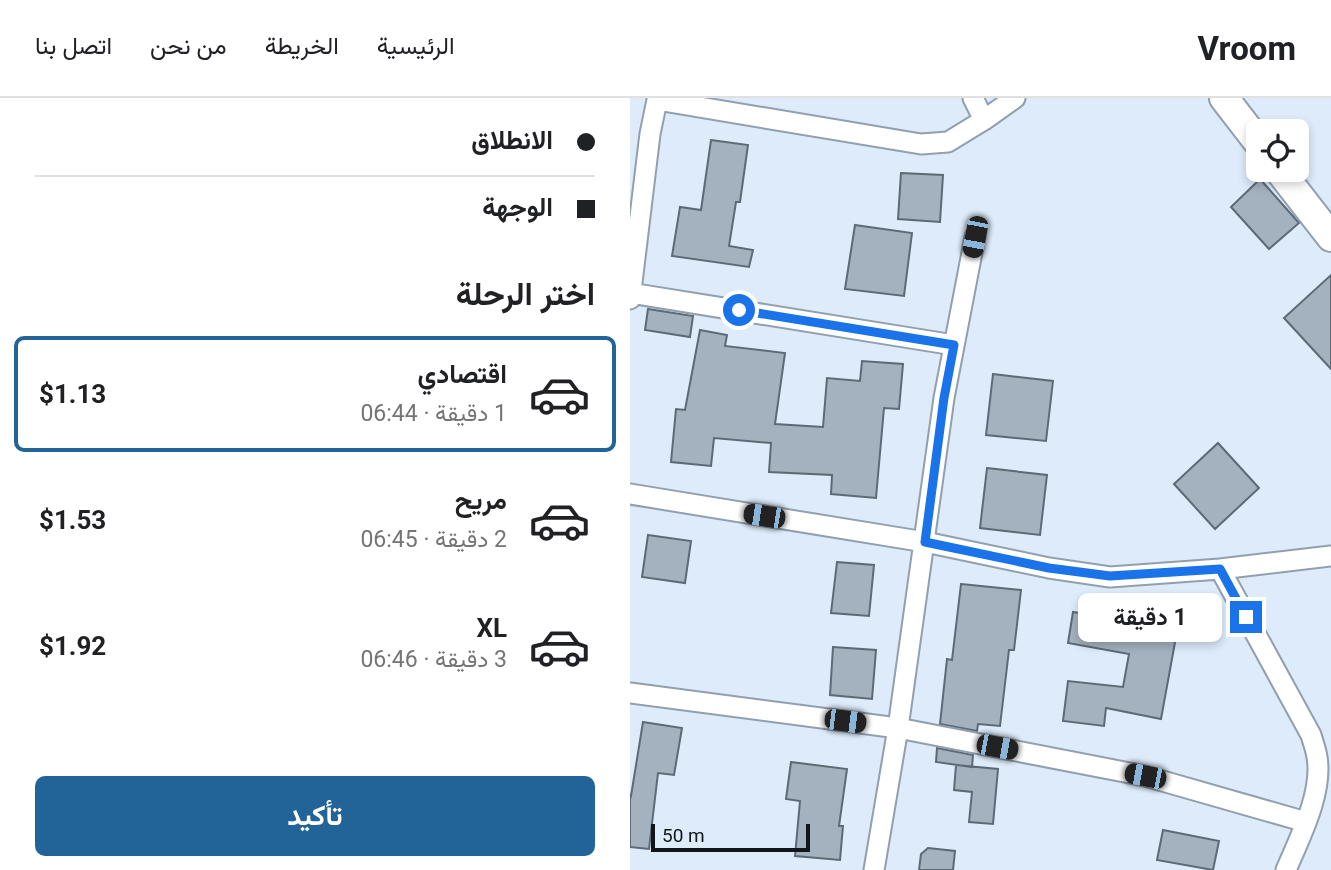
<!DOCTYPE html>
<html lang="ar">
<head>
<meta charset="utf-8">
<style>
	:root { --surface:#fff; --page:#f6f6f6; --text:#202124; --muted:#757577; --line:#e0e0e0; --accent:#226398 }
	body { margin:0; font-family:Roboto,Vazirmatn,sans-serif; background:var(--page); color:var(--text); direction:rtl; height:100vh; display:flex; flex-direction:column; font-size:26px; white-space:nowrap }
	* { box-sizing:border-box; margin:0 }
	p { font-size:23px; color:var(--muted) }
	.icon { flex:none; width:38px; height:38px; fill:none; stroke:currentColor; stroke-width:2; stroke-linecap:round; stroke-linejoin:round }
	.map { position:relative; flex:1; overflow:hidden; direction:ltr }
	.panel { display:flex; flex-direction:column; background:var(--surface); width:630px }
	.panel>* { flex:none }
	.hud { display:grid; align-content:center; height:154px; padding:0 35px; background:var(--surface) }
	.controls { position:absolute; left:616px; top:21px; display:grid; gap:14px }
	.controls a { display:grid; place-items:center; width:63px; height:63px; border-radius:10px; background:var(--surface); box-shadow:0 4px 10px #0003; font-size:35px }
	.scale { position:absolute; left:21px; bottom:18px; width:159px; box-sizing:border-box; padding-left:7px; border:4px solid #10161a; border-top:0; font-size:19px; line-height:24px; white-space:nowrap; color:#10161a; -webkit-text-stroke:5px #ddebfa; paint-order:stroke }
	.end { position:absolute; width:32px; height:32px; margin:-16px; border:9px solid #1a73e8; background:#fff; box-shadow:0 0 0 4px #fff }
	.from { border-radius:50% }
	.bubble { position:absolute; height:49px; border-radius:10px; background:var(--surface); box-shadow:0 4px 10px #0003; font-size:23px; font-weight:700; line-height:49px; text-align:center; direction:rtl }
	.car { position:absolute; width:21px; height:42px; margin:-21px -10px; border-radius:9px; box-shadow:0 0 5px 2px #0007; background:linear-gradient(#222 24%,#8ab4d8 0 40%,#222 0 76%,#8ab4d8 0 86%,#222 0) }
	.hud b { display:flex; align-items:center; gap:24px; height:66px; font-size:26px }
	.hud b+b { border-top:2px solid var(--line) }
	.hud i { width:18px; height:18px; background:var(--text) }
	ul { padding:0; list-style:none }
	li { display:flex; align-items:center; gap:21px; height:116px; margin:0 14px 10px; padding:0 21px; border:4px solid transparent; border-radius:10px }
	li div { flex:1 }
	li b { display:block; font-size:26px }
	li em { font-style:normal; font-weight:700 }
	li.active { border-color:var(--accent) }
	li>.icon { width:63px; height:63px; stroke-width:1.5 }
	h2 { padding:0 35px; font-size:32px; line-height:84px }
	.cta { display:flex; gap:14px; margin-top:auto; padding:14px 35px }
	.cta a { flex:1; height:80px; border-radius:10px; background:var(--accent); color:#fff; font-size:28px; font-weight:700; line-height:80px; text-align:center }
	header { display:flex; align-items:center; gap:42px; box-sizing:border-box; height:98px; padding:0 35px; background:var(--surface); border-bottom:2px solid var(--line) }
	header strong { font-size:33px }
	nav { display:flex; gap:38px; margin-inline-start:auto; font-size:24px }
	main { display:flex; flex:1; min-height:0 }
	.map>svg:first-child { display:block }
	.building { fill:#a4b2c0; stroke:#5d6a76; stroke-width:2 }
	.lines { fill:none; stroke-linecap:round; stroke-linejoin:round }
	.street-casing { stroke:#929fad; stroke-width:23 }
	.secondary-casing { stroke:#929fad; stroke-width:32 }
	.street { stroke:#fff; stroke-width:19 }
	.secondary { stroke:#fff; stroke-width:28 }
	.route { stroke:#1a73e8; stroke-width:9 }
</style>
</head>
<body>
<header>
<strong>Vroom</strong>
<nav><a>الرئيسية</a><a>الخريطة</a><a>من نحن</a><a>اتصل بنا</a></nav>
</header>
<main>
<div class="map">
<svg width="701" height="772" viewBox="0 0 701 772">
	<rect width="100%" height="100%" fill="#ddebfa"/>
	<!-- building -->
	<path class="building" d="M81 42 118 47 110 104H106L99 148 123 152 119 169 42 158 50 109 71 112Z
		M271 75 313 77 310 124 268 121Z
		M630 81 669 125 639 151 601 109Z
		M225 127 282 135 274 198 215 191Z
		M701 177V271L654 220Z
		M18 211 63 218 60 239 15 232Z
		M70 232 97 237 95 248 155 255 145 326 193 329 197 280 230 283 232 263 273 266 269 311 254 310 246 400 201 396 202 377 139 374 141 345 84 340 81 368 41 364 46 311 55 312Z
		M363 276 423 283 416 343 356 337Z
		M588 345 629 390 585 431 544 386Z
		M357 370 417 377 410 437 350 430Z
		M18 437 61 443 55 485 12 479Z
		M207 464 244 467 239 518 201 515Z
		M331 486 391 492 384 552H379L370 628 348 626 347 633 310 626 317 561 322 562Z
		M509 509 550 517 531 621 476 610 474 628 433 623 438 583 493 589 499 556 438 545 443 514 506 524Z
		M203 549 246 552 242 601 200 597Z
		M13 624 52 630 44 677 28 675 19 751 0 749V697L1 698Z
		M307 650 343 657 342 669 306 664Z
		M161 664 217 671 209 728H213L210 762 165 758 170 703 156 701Z
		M326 667 368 671 363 726 339 724 342 694 324 692Z
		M533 732 589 743 583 772 527 762Z
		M298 750 325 753 323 772H289L291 756Z"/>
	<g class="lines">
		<!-- street casing -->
		<g class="street-casing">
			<path id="street" d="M343 0 354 22
				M0 195 324 247
				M0 201 20 36 27 2 291 46 318 44 354 22 385 0
				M0 396 295 444 419 470 480 479 590 471 701 458
				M590 471 681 637C683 644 686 652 687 659 693 695 670 739 656 772
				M0 595 268 630 515 678 676 724
				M244 772 268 630 314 300 345 139"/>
		</g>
		<!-- secondary casing -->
		<g class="secondary-casing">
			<path id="secondary" d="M594 0 628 44
				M649 72 701 139"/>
		</g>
		<!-- street -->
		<use href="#street" class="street"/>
		<!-- secondary -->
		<use href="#secondary" class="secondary"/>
	</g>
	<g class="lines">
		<!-- route -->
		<path class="route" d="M109 212 324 247 314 300 295 444 419 470 480 478 590 471 616 519"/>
	</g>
</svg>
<div class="controls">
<a><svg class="icon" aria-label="locate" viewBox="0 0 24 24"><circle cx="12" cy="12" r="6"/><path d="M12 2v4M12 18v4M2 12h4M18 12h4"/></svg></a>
</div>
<div class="scale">50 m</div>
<i class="end from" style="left:109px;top:212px"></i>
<i class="end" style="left:616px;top:519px"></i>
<div class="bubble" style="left:448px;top:495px;width:144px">1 دقيقة</div>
<i class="car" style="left:345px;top:139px;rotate:191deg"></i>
<i class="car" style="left:134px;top:418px;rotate:279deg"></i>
<i class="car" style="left:215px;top:623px;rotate:97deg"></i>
<i class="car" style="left:367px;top:649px;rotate:101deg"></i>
<i class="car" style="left:515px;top:678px;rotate:281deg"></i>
</div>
<section class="panel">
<div class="hud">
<b><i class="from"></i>الانطلاق</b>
<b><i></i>الوجهة</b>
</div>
<h2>اختر الرحلة</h2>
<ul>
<li class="active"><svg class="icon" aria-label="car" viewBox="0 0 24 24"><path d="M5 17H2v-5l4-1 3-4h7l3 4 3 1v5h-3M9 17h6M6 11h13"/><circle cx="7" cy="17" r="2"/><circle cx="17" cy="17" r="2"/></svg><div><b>اقتصادي</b><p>1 دقيقة · 06:44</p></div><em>$1.13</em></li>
<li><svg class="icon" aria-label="car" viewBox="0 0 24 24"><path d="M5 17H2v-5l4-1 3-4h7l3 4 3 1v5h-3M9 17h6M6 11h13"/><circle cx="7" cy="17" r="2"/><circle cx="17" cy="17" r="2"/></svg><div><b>مريح</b><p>2 دقيقة · 06:45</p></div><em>$1.53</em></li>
<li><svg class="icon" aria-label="car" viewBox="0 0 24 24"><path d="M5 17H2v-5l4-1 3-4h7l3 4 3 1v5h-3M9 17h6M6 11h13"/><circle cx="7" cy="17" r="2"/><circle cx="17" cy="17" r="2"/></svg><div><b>XL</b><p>3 دقيقة · 06:46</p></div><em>$1.92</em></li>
</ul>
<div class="cta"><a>تأكيد</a></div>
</section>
</main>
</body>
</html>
